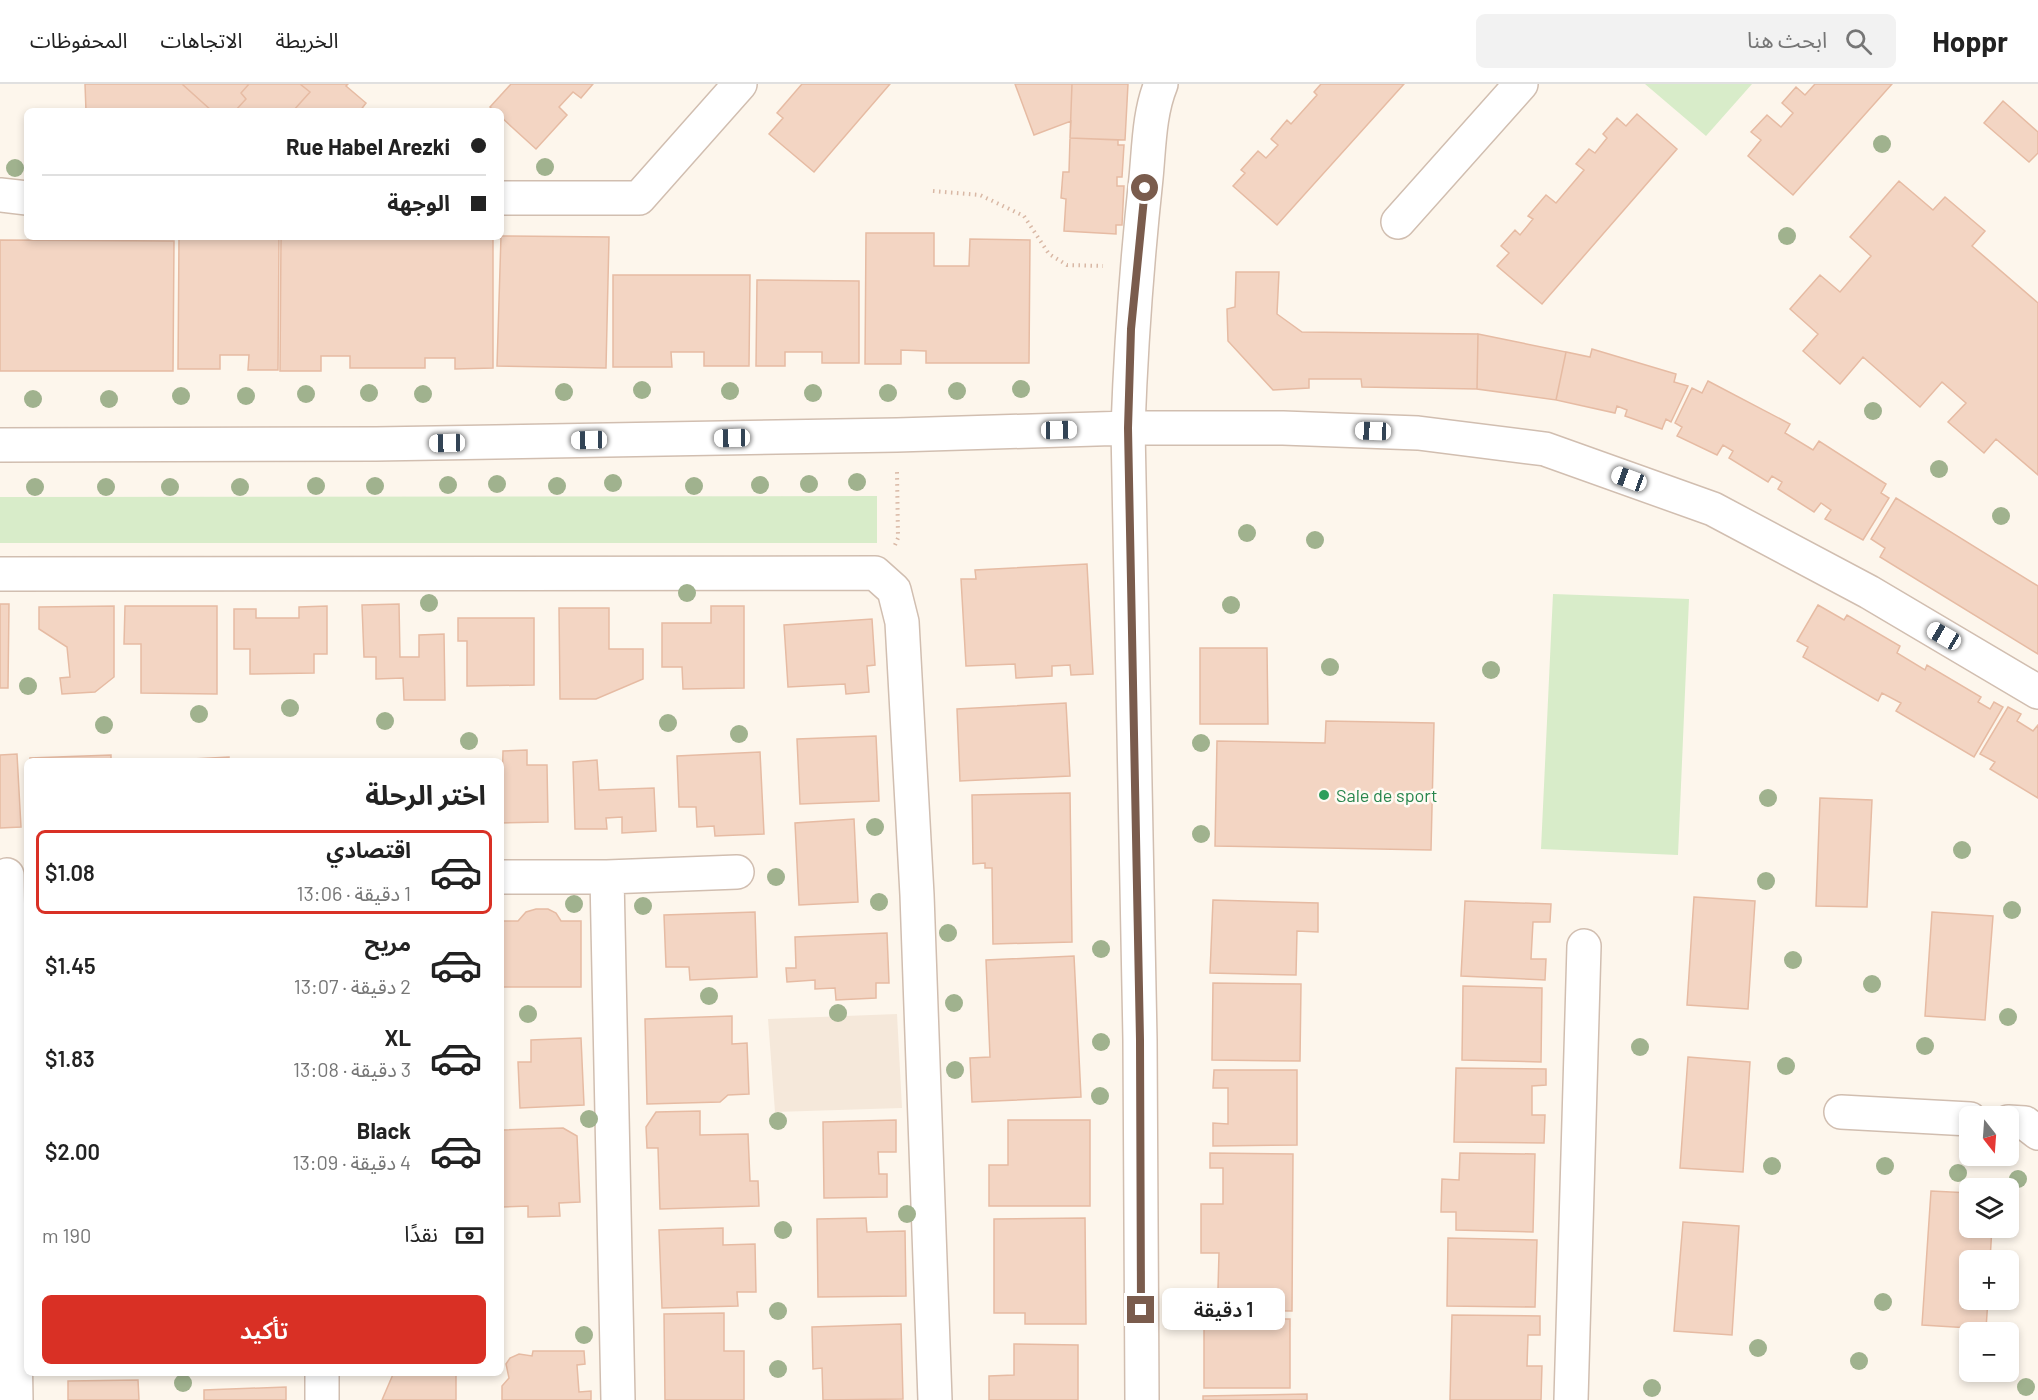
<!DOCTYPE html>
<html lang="ar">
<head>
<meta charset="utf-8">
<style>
	:root { --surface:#fff; --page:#f2f2f2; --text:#222; --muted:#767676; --line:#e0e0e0; --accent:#d93025 }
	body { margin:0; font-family:Barlow,"Noto Sans Arabic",sans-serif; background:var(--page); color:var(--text); direction:rtl; height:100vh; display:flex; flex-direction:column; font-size:22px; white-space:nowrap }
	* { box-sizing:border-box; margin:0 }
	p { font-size:20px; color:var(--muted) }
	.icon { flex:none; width:33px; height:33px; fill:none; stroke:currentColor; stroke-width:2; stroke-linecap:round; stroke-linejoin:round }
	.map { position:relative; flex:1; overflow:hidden; direction:ltr }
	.side { position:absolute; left:24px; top:674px; width:480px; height:618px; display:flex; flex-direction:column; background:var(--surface); border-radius:9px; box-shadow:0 3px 9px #0003; direction:rtl }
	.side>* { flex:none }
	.banner { position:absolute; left:24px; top:24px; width:480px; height:132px; border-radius:9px; box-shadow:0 3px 9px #0003; direction:rtl; display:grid; align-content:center; height:132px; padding:0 18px; background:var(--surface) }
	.needle { width:39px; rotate:163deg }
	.controls { position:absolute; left:1959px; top:1022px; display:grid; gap:12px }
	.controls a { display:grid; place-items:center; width:60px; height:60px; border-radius:9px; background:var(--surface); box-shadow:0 3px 9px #0003; font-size:30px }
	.end { position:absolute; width:27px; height:27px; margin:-14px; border:8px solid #7a5c4d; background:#fff; box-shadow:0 0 0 3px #fff }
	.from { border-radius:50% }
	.bubble { position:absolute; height:42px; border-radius:9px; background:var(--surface); box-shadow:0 3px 9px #0003; font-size:20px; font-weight:600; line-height:42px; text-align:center; direction:rtl }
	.car { position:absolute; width:18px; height:36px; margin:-18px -9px; border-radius:8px; box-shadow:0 0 4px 2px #0007; background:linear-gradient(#fff 24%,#345 0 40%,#fff 0 76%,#345 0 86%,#fff 0) }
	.banner b { display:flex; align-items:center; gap:21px; height:57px; font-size:22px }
	.banner b+b { border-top:2px solid var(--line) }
	.banner i { width:15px; height:15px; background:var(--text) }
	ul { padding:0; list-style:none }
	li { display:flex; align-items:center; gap:18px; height:84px; margin:0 12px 9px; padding:0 6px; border:3px solid transparent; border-radius:9px }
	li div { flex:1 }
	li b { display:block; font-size:22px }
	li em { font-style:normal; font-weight:600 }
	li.selected { border-color:var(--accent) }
	li>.icon { width:54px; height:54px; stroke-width:1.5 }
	h2 { padding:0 18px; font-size:27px; line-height:72px }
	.pay { display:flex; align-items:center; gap:15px; height:66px; padding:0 18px; font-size:22px }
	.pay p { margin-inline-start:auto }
	.button { display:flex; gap:12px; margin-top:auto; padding:12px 18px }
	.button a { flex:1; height:69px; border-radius:9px; background:var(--accent); color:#fff; font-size:24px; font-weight:600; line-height:69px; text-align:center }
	header { display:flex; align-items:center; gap:36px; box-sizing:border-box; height:84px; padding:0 30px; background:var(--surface); border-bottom:2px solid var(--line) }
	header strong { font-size:28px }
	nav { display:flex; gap:33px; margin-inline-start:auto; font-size:21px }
	.search { width:420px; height:54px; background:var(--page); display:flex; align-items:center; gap:15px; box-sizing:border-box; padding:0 21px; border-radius:9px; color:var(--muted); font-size:22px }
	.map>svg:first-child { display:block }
	.residential { fill:#f5e8da }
	.green { fill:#d8ecc9 }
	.building { fill:#f3d5c3; stroke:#e6bba3; stroke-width:1.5 }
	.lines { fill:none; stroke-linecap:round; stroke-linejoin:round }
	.minor-casing { stroke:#d1beb0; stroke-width:36 }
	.path { stroke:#d9b8a5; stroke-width:4; stroke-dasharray:1.5 4.5; stroke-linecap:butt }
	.minor { stroke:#fff; stroke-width:33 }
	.tree { fill:#a0b28e }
	.route { stroke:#7a5c4d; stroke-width:8 }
	.leisure-dot { fill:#2e9e5b; stroke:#fffaf3; stroke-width:2 }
	.labels { text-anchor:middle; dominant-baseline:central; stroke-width:5; stroke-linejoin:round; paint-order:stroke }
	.leisure-label { font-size:18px; fill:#27864d; stroke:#fffaf3; text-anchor:start }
</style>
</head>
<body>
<header>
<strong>Hoppr</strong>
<div class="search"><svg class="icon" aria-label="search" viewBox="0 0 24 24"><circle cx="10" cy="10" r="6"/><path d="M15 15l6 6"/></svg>ابحث هنا</div>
<nav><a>الخريطة</a><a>الاتجاهات</a><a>المحفوظات</a></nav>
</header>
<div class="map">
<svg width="2038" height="1316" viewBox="0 0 2038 1316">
	<rect width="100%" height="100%" fill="#fdf6ec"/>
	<!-- residential -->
	<path class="residential" d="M897 930 902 1024 775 1028 768 935Z"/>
	<!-- green -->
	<path class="green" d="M1645 0H1752L1706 52Z
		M877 412V459H0V413Z
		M1553 510 1689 515 1678 771 1541 765Z"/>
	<!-- building -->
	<path class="building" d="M85 0H348L346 2 366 19 360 27H86Z
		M182 0H249L241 9 246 15 235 27H212Z
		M300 0H348L346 2 366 19 360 27H293L310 8Z
		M511 0H593L581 14 573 8 559 23 567 31 536 65 501 33V27H494L490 23Z
		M802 0H890L814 88 769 50 783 34 777 29Z
		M1015 0H1128L1125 56 1070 54 1071 37 1034 51Z
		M1072 0H1128L1125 56 1070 54Z
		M1321 0H1404L1277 141 1233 102 1245 89 1241 86 1258 67 1266 74 1278 61 1271 55 1287 36 1291 40 1317 11 1314 8Z
		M1815 0H1892L1793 111 1748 72 1761 56 1751 48 1767 31 1781 43 1793 29 1782 19 1796 3 1805 11Z
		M2003 17 2038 48V69L2029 78 1984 39Z
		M1637 30 1677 65 1542 220 1497 182 1509 169 1501 162 1515 146 1520 151 1533 135 1528 132 1546 111 1556 119 1584 86 1576 80 1589 65 1595 69 1607 54 1603 50 1617 34 1626 42Z
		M1070 54 1118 56V61H1124L1122 93H1117V102H1124L1122 141H1116V150L1064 147 1066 115 1061 114 1063 88H1069Z
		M1899 97 1933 126 1945 113 1985 147 1972 162 2038 219V391L1996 355 1984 369 1948 338 1966 319 1942 298 1920 323 1863 273 1840 300 1803 267 1818 250 1790 225 1820 191 1840 208 1871 172 1850 153Z
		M866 149H934V182H969L970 155 1030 156 1029 279H926V267L901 266V280H865Z
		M501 152 609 153 606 284 497 282Z
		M179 153H279L278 286H248L249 271H220V285H178Z
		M281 153H493V284L455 285V274H425V284H350V272H321V287H280Z
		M0 156 174 157 173 287H0Z
		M1236 188H1279L1277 230 1302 248 1478 250 1477 305 1362 303 1361 295H1309V304L1273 306 1228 257 1227 225 1235 223Z
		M613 191H750L749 282H704V268H671L672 283H613Z
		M757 196 859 197V279H822V268H785V282H756Z
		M1478 250 1566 268 1556 316 1477 305Z
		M1592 265 1676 290 1674 298 1688 302 1671 338 1666 335 1662 345 1625 332 1627 326 1617 322 1615 329 1556 316 1566 268 1590 273Z
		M1708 297 1790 340 1785 349 1813 366 1819 357 1886 400 1881 409 1889 414 1863 456 1825 435 1831 426 1821 419 1814 428 1778 405 1782 398 1772 392 1768 398 1729 374 1733 367 1723 361 1717 371 1677 352 1682 343 1675 339 1692 304 1702 309Z
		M1896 414 2038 502V570L1880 473 1885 464 1871 455Z
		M1087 480 1093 590 1071 591 1070 581 1052 582V592L1016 594 1015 580 966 582 961 495H976L975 486Z
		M0 520H9L8 604H0Z
		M399 520 400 573H419V551L444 550 445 616H404L403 594 376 595V573H364L362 521Z
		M1818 521 1844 536 1847 531 1900 562 1897 569 1925 586 1927 581 1981 613 1978 618 1990 625 1994 618 2003 623 1974 673 1896 627 1901 619 1882 609 1878 617 1803 573 1808 563 1797 557Z
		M114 522V593L95 608 62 610 60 594 70 593 67 563 39 545V523Z
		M125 522H217V610L141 609V560H124Z
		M327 522V570H314V589L250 590V565H234V525H256V534H299V523Z
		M711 522H744V604L683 605 682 583H662V539H711Z
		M559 524H609V565H643V595L596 615H560Z
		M458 534H534V601L467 602V557H458Z
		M872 535 875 581 867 582 869 608 846 610 845 600 788 603 784 541Z
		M1200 564H1267L1268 640H1200Z
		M1066 619 1070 692 960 697 957 625Z
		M2008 623 2021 630 2017 637 2033 647 2038 641V714L1990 685 1995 678 1980 670Z
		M1326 637 1434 639 1431 766 1215 762 1217 657 1325 659Z
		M876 652 879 717 800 720 797 655Z
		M527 666V681H547L548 738 501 739 503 667Z
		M760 668 764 750 715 752 714 742 697 743 696 723H679L677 672Z
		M17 670 21 743 0 744V671Z
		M111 671V676H30V674Z
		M229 673V676H173Z
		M597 676 599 706 654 704 656 747 622 749V733L606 734 607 745H575L573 678Z
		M1070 709 1072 858 993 860 992 784H985V779L973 780 972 711Z
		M1820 714 1872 716 1867 823 1816 822Z
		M854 735 858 818 799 821 795 739Z
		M1694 813 1755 817 1748 925 1687 921Z
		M1213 816 1318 819V848L1297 847 1296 891 1210 889Z
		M1465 817 1551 820 1550 838H1533L1531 875H1546L1545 896 1461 892Z
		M536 825H548L556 829 561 837H581V903H501V837H518L526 828Z
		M755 828 757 893 690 896 689 883H666L664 831Z
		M1932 828 1993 832 1985 936 1925 932Z
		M887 849 889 899H876V914L836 916 835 904 815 905V896L787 898 786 884H796L795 853Z
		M1074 872 1081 1013 972 1018 970 974 990 973 986 876Z
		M1213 899 1301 900 1300 977 1212 976Z
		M1463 902 1542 904 1541 978 1462 976Z
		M732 932V960L747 959 749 1010 728 1011 720 1018 647 1020 645 935Z
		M581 954 584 1021 520 1024 518 978H531V956Z
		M1688 973 1750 978 1743 1088 1680 1084Z
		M1456 984 1546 985V1001L1532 1002V1031H1545L1544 1059 1454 1058Z
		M1214 986H1297V1061L1213 1062V1039L1228 1040V1004H1213Z
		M700 1027V1051L748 1050 750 1097H758L759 1122 660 1125 658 1064H647L646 1043 656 1028Z
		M896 1036V1068H878L879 1090H887V1113L824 1114 823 1038Z
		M1008 1036H1090V1122H989V1081H1008Z
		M563 1044 577 1052 580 1118 559 1119 560 1132 528 1133V1122L502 1123 501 1046Z
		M1210 1069 1293 1070 1292 1227 1202 1226V1205H1218L1219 1169H1201V1120H1223V1084H1210Z
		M1460 1069 1535 1070 1533 1148 1456 1146V1128H1441L1442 1095 1459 1096Z
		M1931 1107 1970 1109V1143H1992L1990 1176H1970V1215H1988L1986 1245 1922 1241Z
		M866 1134 867 1148 905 1147 906 1212 818 1213 817 1135Z
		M1085 1134 1086 1240H1025V1229H994V1135Z
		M1683 1138 1739 1142 1732 1251 1674 1247Z
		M723 1144V1161L755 1160 756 1208H737L738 1222 662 1224 659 1146Z
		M1448 1154 1537 1156 1535 1223 1447 1222Z
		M724 1229V1267H744V1316H665L664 1230Z
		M1452 1231 1540 1232V1251H1528L1527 1282H1542L1541 1316H1450Z
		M1204 1235H1290V1304H1204Z
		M901 1240 903 1315 823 1316 822 1284 813 1285 812 1243Z
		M1014 1260 1078 1261V1316H989V1292L1014 1291Z
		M533 1267H584L585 1280 577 1281 579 1308 591 1307V1316H502V1302L509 1294 506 1280 510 1274 519 1270 532 1272Z
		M394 1288H456V1316H382Z
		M138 1296 139 1316H68V1297Z
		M286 1303V1316H204V1306Z
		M1307 1310V1316H1203V1312Z"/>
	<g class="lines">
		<!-- minor casing -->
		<g class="minor-casing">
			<path id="minor" d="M0 111 27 114
				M501 114H639L740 0
				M1398 138 1521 0
				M0 361 376 360 897 351 1128 344H1283L1418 349 1545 365 1713 425 1869 508 2038 608
				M0 490 875 489 894 506 902 538 917 811 935 1316
				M7 791 16 1316
				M501 793H607L737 788
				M607 793 618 1316
				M1841 1028 1970 1035
				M2008 1038 2025 1039 2038 1049
				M322 1288V1316
				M1142 1316 1140 956 1128 344C1131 260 1137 178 1146 94 1149 64 1149 29 1161 0
				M1571 1316 1584 862"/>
		</g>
		<!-- path -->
		<path class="path" d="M933 107 980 111 1024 132 1049 170 1067 181 1103 182
			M895 461 898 454 897 388"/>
		<!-- minor -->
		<use href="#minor" class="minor"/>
	</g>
	<!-- trees -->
	<g class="tree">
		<circle cx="1882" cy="60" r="9"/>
		<circle cx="545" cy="83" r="9"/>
		<circle cx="15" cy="84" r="9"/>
		<circle cx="1787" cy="152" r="9"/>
		<circle cx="1021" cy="305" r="9"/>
		<circle cx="642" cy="306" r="9"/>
		<circle cx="730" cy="307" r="9"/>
		<circle cx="957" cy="307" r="9"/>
		<circle cx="564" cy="308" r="9"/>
		<circle cx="369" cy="309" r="9"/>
		<circle cx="813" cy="309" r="9"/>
		<circle cx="888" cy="309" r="9"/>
		<circle cx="306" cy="310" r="9"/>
		<circle cx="423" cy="310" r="9"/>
		<circle cx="181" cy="312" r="9"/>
		<circle cx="246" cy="312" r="9"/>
		<circle cx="33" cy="315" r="9"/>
		<circle cx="109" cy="315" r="9"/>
		<circle cx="1873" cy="327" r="9"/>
		<circle cx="1939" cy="385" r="9"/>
		<circle cx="857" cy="398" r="9"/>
		<circle cx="613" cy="399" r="9"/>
		<circle cx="497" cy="400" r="9"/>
		<circle cx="809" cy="400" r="9"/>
		<circle cx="448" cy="401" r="9"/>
		<circle cx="760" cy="401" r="9"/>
		<circle cx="316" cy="402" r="9"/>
		<circle cx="375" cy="402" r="9"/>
		<circle cx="557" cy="402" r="9"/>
		<circle cx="694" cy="402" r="9"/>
		<circle cx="35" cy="403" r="9"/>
		<circle cx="106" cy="403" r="9"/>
		<circle cx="170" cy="403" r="9"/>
		<circle cx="240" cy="403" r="9"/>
		<circle cx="2001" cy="432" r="9"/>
		<circle cx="1247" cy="449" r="9"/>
		<circle cx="1315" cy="456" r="9"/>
		<circle cx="687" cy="509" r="9"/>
		<circle cx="429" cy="519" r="9"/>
		<circle cx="1231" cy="521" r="9"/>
		<circle cx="1330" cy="583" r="9"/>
		<circle cx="1491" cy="586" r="9"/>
		<circle cx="28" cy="602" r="9"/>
		<circle cx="290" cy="624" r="9"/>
		<circle cx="199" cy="630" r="9"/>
		<circle cx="385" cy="637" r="9"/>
		<circle cx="668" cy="639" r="9"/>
		<circle cx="104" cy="641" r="9"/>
		<circle cx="739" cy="650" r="9"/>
		<circle cx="469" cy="657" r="9"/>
		<circle cx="1201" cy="659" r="9"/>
		<circle cx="1768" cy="714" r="9"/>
		<circle cx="875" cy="743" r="9"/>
		<circle cx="1201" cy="750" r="9"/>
		<circle cx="1962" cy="766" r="9"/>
		<circle cx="776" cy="793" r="9"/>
		<circle cx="1766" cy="797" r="9"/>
		<circle cx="879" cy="818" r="9"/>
		<circle cx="574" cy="820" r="9"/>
		<circle cx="643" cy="822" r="9"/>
		<circle cx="2012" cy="826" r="9"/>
		<circle cx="948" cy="849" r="9"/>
		<circle cx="1101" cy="865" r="9"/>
		<circle cx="1793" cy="876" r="9"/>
		<circle cx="1872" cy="900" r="9"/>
		<circle cx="709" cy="912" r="9"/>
		<circle cx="954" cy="919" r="9"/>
		<circle cx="838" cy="929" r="9"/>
		<circle cx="528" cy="930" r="9"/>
		<circle cx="2008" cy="933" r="9"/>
		<circle cx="1101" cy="958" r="9"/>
		<circle cx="1925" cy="962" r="9"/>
		<circle cx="1640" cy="963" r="9"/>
		<circle cx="1786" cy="982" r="9"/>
		<circle cx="955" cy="986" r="9"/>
		<circle cx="1100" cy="1012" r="9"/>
		<circle cx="589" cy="1035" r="9"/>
		<circle cx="778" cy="1037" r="9"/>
		<circle cx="1772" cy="1082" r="9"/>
		<circle cx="1885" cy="1082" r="9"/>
		<circle cx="1958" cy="1089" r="9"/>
		<circle cx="2018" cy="1095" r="9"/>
		<circle cx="907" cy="1130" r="9"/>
		<circle cx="783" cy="1146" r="9"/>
		<circle cx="1883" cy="1218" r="9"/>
		<circle cx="778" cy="1227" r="9"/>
		<circle cx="584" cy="1251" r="9"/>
		<circle cx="1758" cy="1264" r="9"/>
		<circle cx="1859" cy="1277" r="9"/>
		<circle cx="778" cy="1285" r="9"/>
		<circle cx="183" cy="1299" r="9"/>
		<circle cx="2026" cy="1303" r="9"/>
		<circle cx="1652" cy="1304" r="9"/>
	</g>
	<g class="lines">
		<!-- route -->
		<path class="route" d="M1141 1226 1140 956 1128 344 1131 245 1145 104"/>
	</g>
	<!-- markers -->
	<circle class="leisure-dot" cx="1324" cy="711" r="6"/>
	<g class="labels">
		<!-- leisure labels -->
		<g class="leisure-label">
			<text x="1336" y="711">Sale de sport</text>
		</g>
	</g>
</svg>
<div class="controls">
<a><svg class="needle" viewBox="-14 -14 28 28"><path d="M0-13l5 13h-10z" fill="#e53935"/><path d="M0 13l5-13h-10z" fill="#767676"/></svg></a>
<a><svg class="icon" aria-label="layers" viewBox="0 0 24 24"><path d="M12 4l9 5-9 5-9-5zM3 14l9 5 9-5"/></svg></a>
<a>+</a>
<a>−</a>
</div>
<i class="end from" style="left:1145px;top:104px"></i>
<i class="end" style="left:1141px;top:1226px"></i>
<div class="bubble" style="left:1162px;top:1204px;width:123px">1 دقيقة</div>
<i class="car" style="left:1059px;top:346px;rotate:89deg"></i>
<i class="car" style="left:1373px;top:347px;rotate:272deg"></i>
<i class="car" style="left:732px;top:354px;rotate:269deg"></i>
<i class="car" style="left:589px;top:356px;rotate:269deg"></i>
<i class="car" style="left:447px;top:359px;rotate:269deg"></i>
<i class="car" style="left:1629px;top:395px;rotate:290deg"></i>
<i class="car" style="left:1944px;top:552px;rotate:300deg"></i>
<div class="banner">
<b><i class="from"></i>Rue Habel Arezki</b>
<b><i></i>الوجهة</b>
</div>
<section class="side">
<h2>اختر الرحلة</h2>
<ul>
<li class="selected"><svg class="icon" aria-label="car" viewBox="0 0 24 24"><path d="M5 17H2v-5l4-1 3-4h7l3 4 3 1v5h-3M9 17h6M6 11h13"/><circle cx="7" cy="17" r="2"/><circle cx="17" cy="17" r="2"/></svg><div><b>اقتصادي</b><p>1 دقيقة · 13:06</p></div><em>$1.08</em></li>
<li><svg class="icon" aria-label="car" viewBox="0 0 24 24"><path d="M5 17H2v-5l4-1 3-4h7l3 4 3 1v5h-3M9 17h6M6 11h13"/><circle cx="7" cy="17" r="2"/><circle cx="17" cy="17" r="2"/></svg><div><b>مريح</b><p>2 دقيقة · 13:07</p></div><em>$1.45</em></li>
<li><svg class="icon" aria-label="car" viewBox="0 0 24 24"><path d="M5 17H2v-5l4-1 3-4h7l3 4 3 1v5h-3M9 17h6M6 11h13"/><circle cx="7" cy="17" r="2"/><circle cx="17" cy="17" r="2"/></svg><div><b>XL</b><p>3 دقيقة · 13:08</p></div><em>$1.83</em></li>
<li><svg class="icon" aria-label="car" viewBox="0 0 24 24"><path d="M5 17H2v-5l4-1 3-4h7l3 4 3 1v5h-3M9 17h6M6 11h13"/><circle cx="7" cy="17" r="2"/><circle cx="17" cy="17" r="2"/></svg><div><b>Black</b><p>4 دقيقة · 13:09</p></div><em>$2.00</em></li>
</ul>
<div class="pay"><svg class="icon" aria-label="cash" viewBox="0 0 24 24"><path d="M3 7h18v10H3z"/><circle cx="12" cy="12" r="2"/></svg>نقدًا<p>190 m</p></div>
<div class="button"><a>تأكيد</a></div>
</section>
</div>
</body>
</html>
